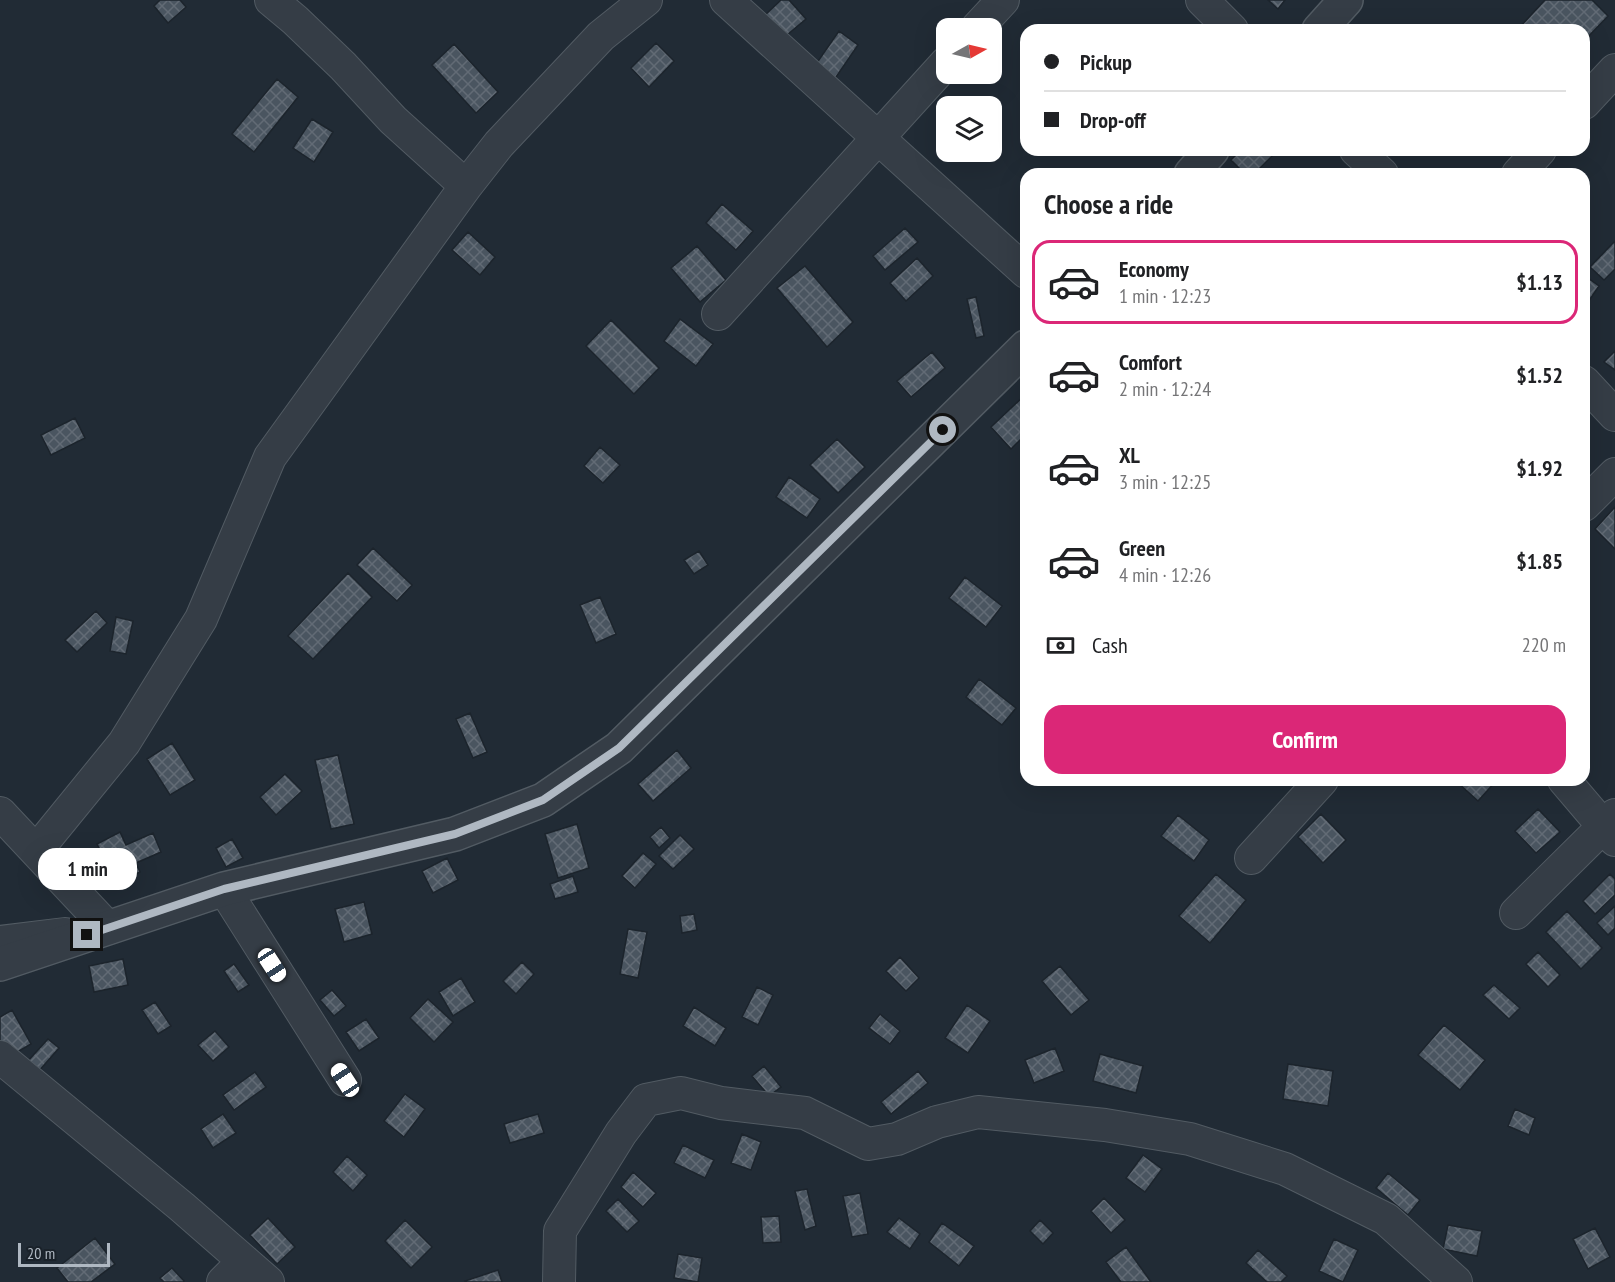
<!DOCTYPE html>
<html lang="en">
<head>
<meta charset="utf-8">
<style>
	:root { --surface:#fff; --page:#f6f6f6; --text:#202124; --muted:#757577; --line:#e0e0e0; --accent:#db2777 }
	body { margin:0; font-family:"PT Sans Narrow",sans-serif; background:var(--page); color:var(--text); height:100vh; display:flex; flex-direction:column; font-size:22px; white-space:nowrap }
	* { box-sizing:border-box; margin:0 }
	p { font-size:20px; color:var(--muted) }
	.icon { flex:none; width:33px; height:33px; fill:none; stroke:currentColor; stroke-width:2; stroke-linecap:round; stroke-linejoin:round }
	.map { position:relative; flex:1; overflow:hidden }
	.details { position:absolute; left:1020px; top:168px; width:570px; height:618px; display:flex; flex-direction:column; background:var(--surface); border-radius:18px; box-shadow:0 6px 24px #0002 }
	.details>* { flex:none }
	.top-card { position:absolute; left:1020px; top:24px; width:570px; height:132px; border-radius:18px; box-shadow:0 6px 24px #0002; display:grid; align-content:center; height:132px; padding:0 24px; background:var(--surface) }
	.needle { width:39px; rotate:82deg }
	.fabs { position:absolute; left:936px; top:18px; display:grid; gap:12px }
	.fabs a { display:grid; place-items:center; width:66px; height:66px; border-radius:12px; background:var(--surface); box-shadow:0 6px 24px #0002; font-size:30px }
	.scale { position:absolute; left:18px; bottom:15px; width:92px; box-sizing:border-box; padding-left:6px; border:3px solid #afb8c2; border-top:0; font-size:16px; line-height:21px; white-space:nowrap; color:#afb8c2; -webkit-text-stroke:4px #1a222a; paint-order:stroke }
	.end { position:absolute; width:27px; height:27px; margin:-14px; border:8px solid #afb8c2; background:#111; box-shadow:0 0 0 3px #111 }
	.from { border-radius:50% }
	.bubble { position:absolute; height:42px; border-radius:18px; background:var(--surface); box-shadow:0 6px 24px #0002; font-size:20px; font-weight:800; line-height:42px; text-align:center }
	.car { position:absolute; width:18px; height:36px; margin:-18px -9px; border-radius:8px; box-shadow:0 0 4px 2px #0007; background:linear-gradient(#fff 24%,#345 0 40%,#fff 0 76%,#345 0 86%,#fff 0) }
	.top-card b { display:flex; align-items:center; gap:21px; height:57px; font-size:22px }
	.top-card b+b { border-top:2px solid var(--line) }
	.top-card i { width:15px; height:15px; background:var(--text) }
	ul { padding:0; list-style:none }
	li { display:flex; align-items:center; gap:18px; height:84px; margin:0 12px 9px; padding:0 12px; border:3px solid transparent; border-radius:18px }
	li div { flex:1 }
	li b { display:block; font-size:22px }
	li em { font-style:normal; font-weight:800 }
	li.current { border-color:var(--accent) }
	li>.icon { width:54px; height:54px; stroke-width:1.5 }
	h2 { padding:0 24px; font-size:27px; line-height:72px }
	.pay { display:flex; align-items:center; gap:15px; height:66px; padding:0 24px; font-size:22px }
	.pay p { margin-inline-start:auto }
	.action { display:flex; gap:12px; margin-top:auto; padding:12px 24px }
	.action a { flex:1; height:69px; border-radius:18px; background:var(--accent); color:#fff; font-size:24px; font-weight:800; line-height:69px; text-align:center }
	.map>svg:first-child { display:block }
	.building { fill:url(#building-cross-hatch); stroke:#1c242c; stroke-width:1.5 }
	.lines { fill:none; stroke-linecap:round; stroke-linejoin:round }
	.minor-casing { stroke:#525b63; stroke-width:34 }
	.tertiary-casing { stroke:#525b63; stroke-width:36 }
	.minor { stroke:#353d46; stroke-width:32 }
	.tertiary { stroke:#353d46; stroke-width:33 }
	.route { stroke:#afb8c2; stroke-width:8 }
</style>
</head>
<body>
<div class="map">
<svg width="1615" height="1282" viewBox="0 0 1615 1282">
	<defs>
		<pattern id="building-cross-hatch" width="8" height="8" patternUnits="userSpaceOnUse" patternTransform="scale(1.5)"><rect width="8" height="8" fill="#4a5560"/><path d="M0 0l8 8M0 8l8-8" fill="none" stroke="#626b75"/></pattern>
	</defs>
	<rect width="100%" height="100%" fill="#212b35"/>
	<!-- building -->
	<path class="building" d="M160 0H180L186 7 168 23 154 6Z
		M781 0H789L806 19 781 40 762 18Z
		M1268 0H1285L1278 9Z
		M1545 0H1592L1608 16 1584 41V30H1521L1519 28Z
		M839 31 858 45 834 80 814 67Z
		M656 43 674 61 649 87 631 68Z
		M454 44 498 92 476 113 432 65Z
		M277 79 298 97 254 152 232 134Z
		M312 119 333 132 314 162 293 148Z
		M1241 150H1278L1254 174H1245L1231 160Z
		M722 204 753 231 736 250 706 223Z
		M905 228 918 242 885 270 873 256Z
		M468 232 495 257 480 275 452 250Z
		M1615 241V269L1604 280 1590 267Z
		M697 246 726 280 700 302 671 268Z
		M917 258 933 276 906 301 890 283Z
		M805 266 853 322 827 347 777 288Z
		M1585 276 1599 286 1584 308V278Z
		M976 297 984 336 976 338 967 299Z
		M680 319 713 344 696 366 664 341Z
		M611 320 659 368 634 394 586 346Z
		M1615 351V370L1604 362Z
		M932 352 945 368 911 397 897 381Z
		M1026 394V434L1011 449 991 427Z
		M75 418 85 438 51 455 41 435Z
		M837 439 865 467 838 493 810 465Z
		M600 447 620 465 603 483 584 466Z
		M789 477 820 499 807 518 776 497Z
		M1615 507V549L1595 529Z
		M373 548 412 585 397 601 357 565Z
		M699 551 708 565 694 574 684 560Z
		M348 573 372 597 313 659 288 636Z
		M965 577 1002 606 986 627 949 598Z
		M600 597 616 634 596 643 580 605Z
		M96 611 107 623 77 652 65 640Z
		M116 617 133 621 126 654 110 651Z
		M979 679 1016 708 1002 725 966 697Z
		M470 713 487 752 473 758 456 719Z
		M172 743 195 780 170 795 147 759Z
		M677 750 691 768 653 801 638 784Z
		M338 755 354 824 331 829 315 760Z
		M285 774 302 791 276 815 260 797Z
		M1459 780H1495L1496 781 1478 801 1457 782Z
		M1538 809 1560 832 1536 853 1515 831Z
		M1321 814 1346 840 1323 863 1298 837Z
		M1178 815 1209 840 1194 861 1161 836Z
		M577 824 589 868 558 878 545 834Z
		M661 827 670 838 659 848 650 837Z
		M120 832 126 845 153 833 161 852 136 863 140 872 117 884 111 873 95 880 87 861 102 854 97 844Z
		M680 835 694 849 673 869 659 856Z
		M232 839 243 858 226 867 216 848Z
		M643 853 656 864 635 888 622 876Z
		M447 858 458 880 433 893 422 871Z
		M1216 874 1246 900 1210 943 1179 916Z
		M1610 874 1615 879V895L1595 914 1583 901Z
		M573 876 578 892 555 899 550 884Z
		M364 902 372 934 344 942 335 909Z
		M1615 906V928L1608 935 1597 923Z
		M1567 911 1602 948 1581 969 1546 932Z
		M694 914 697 930 682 933 680 916Z
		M628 929 647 932 638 978 620 974Z
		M1538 952 1560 975 1548 987 1526 964Z
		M900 957 919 978 906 991 886 971Z
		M123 959 128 985 94 992 89 966Z
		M522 962 534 974 516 994 503 981Z
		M234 964 249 985 238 992 224 971Z
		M1060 966 1089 1000 1071 1015 1042 981Z
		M461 978 475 1002 453 1016 439 992Z
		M1494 985 1520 1008 1509 1019 1483 995Z
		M757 987 773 995 758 1025 742 1017Z
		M332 990 346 1006 334 1016 320 1000Z
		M428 999 453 1022 434 1042 410 1018Z
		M155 1002 171 1026 158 1034 142 1010Z
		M967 1005 990 1021 968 1053 945 1038Z
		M694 1007 726 1028 715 1046 683 1026Z
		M12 1010 31 1044 7 1058 0 1046V1017Z
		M880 1014 900 1031 890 1044 869 1028Z
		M366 1019 379 1038 359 1051 346 1032Z
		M1444 1025 1485 1060 1460 1090 1418 1055Z
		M215 1031 229 1047 213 1061 198 1045Z
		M48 1039 59 1048 38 1072 27 1062Z
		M1055 1048 1064 1071 1034 1083 1025 1060Z
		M1100 1054 1143 1066 1136 1093 1093 1081Z
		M1288 1064 1333 1071 1328 1106 1283 1099Z
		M764 1066 781 1087 769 1096 752 1076Z
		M918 1071 928 1083 891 1114 881 1102Z
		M255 1072 266 1087 234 1110 223 1095Z
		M405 1094 425 1109 404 1137 384 1121Z
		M1515 1109 1535 1118 1529 1135 1508 1126Z
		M223 1114 236 1133 213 1148 201 1129Z
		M538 1114 544 1133 510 1143 504 1124Z
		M742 1134 761 1142 751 1170 731 1163Z
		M683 1145 714 1160 705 1178 674 1163Z
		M1143 1155 1162 1169 1145 1192 1126 1178Z
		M347 1156 367 1175 353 1191 333 1172Z
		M633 1172 656 1193 643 1207 621 1187Z
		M1388 1173 1420 1200 1408 1215 1376 1188Z
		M807 1189 816 1226 805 1230 795 1191Z
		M860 1193 868 1234 852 1237 843 1196Z
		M1104 1198 1125 1220 1111 1233 1091 1211Z
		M618 1199 639 1221 627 1232 606 1211Z
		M779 1216 781 1242 763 1243 761 1217Z
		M268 1218 295 1247 277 1264 250 1235Z
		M899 1218 920 1234 910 1249 887 1232Z
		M405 1220 432 1247 411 1268 385 1241Z
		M1040 1220 1053 1233 1043 1244 1030 1231Z
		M942 1223 974 1246 959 1266 929 1242Z
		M1448 1225 1482 1231 1477 1256 1443 1249Z
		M1595 1228 1610 1257 1588 1269 1573 1239Z
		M95 1238 115 1264 91 1282H68L57 1268Z
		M1334 1239 1358 1250 1343 1282 1319 1271Z
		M1126 1247 1151 1282H1121L1106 1262Z
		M1258 1250 1287 1276 1281 1282H1267L1246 1263Z
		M678 1254 702 1258 698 1282 674 1278Z
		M172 1268 184 1281 183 1282H164L160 1278Z
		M498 1270 502 1282H466L465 1281Z"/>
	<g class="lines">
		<!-- minor casing -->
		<g class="minor-casing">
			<path id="minor" d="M271 0 295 20 343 66 393 120 466 186 499 144 601 36 646 0
				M726 0 1026 272
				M1202 0 1232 30
				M977 28 1003 0
				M1584 103 1615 70
				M1356 150 1382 174
				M1518 174 1540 150
				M718 314 946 63
				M1584 382 1615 415
				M1584 505 1615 474
				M1564 780 1615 840
				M0 813 108 928
				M36 851 124 743 201 619 270 457 466 186
				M1251 858 1322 780
				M224 889 345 1080
				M1516 913 1615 815
				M0 942 65 934
				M0 1057 182 1207 268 1282
				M223 1282 244 1261
				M559 1282 560 1231 621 1133 646 1100 681 1093 721 1103 805 1113 868 1144 897 1139 937 1122 978 1112 1105 1125 1190 1139 1285 1169 1386 1219 1456 1282"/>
		</g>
		<!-- tertiary casing -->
		<g class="tertiary-casing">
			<path id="tertiary" d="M1319 30 1346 0
				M1191 174 1212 150
				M0 964 224 889 455 834 543 800 619 748 1026 347"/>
		</g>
		<!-- minor -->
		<use href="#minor" class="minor"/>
		<!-- tertiary -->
		<use href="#tertiary" class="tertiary"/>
	</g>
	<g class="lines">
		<!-- route -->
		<path class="route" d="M87 935 224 889 455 834 543 800 619 748 943 430"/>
	</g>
</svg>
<div class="fabs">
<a><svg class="needle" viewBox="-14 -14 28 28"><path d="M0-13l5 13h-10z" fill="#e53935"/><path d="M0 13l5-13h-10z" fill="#757577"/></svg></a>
<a><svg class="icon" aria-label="layers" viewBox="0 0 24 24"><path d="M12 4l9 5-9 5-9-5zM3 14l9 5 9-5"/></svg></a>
</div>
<div class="scale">20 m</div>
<i class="end from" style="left:943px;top:430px"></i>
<i class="end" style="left:87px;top:935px"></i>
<div class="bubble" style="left:38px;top:848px;width:99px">1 min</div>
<i class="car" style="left:272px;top:965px;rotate:147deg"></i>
<i class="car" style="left:345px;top:1080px;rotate:327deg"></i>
<div class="top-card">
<b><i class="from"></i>Pickup</b>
<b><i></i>Drop-off</b>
</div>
<section class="details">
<h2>Choose a ride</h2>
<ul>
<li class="current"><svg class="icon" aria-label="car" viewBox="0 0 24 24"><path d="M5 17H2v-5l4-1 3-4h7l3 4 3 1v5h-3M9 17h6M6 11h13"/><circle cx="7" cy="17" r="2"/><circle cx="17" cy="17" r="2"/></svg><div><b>Economy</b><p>1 min · 12:23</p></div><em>$1.13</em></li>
<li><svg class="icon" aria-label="car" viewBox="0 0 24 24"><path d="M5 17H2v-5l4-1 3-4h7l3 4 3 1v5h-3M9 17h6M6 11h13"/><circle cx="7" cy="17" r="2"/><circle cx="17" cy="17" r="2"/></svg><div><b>Comfort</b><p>2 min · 12:24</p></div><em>$1.52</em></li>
<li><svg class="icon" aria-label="car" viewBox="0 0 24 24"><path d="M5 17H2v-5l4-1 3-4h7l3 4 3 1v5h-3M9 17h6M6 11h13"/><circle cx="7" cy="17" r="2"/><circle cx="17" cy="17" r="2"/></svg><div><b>XL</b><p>3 min · 12:25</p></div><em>$1.92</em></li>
<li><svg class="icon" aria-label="car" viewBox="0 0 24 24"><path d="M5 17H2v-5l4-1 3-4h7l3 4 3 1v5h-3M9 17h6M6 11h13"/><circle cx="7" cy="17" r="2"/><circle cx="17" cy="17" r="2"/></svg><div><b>Green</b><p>4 min · 12:26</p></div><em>$1.85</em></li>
</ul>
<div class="pay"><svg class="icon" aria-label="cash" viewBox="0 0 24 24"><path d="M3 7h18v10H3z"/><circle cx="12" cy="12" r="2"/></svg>Cash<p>220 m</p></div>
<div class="action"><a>Confirm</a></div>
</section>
</div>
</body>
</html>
